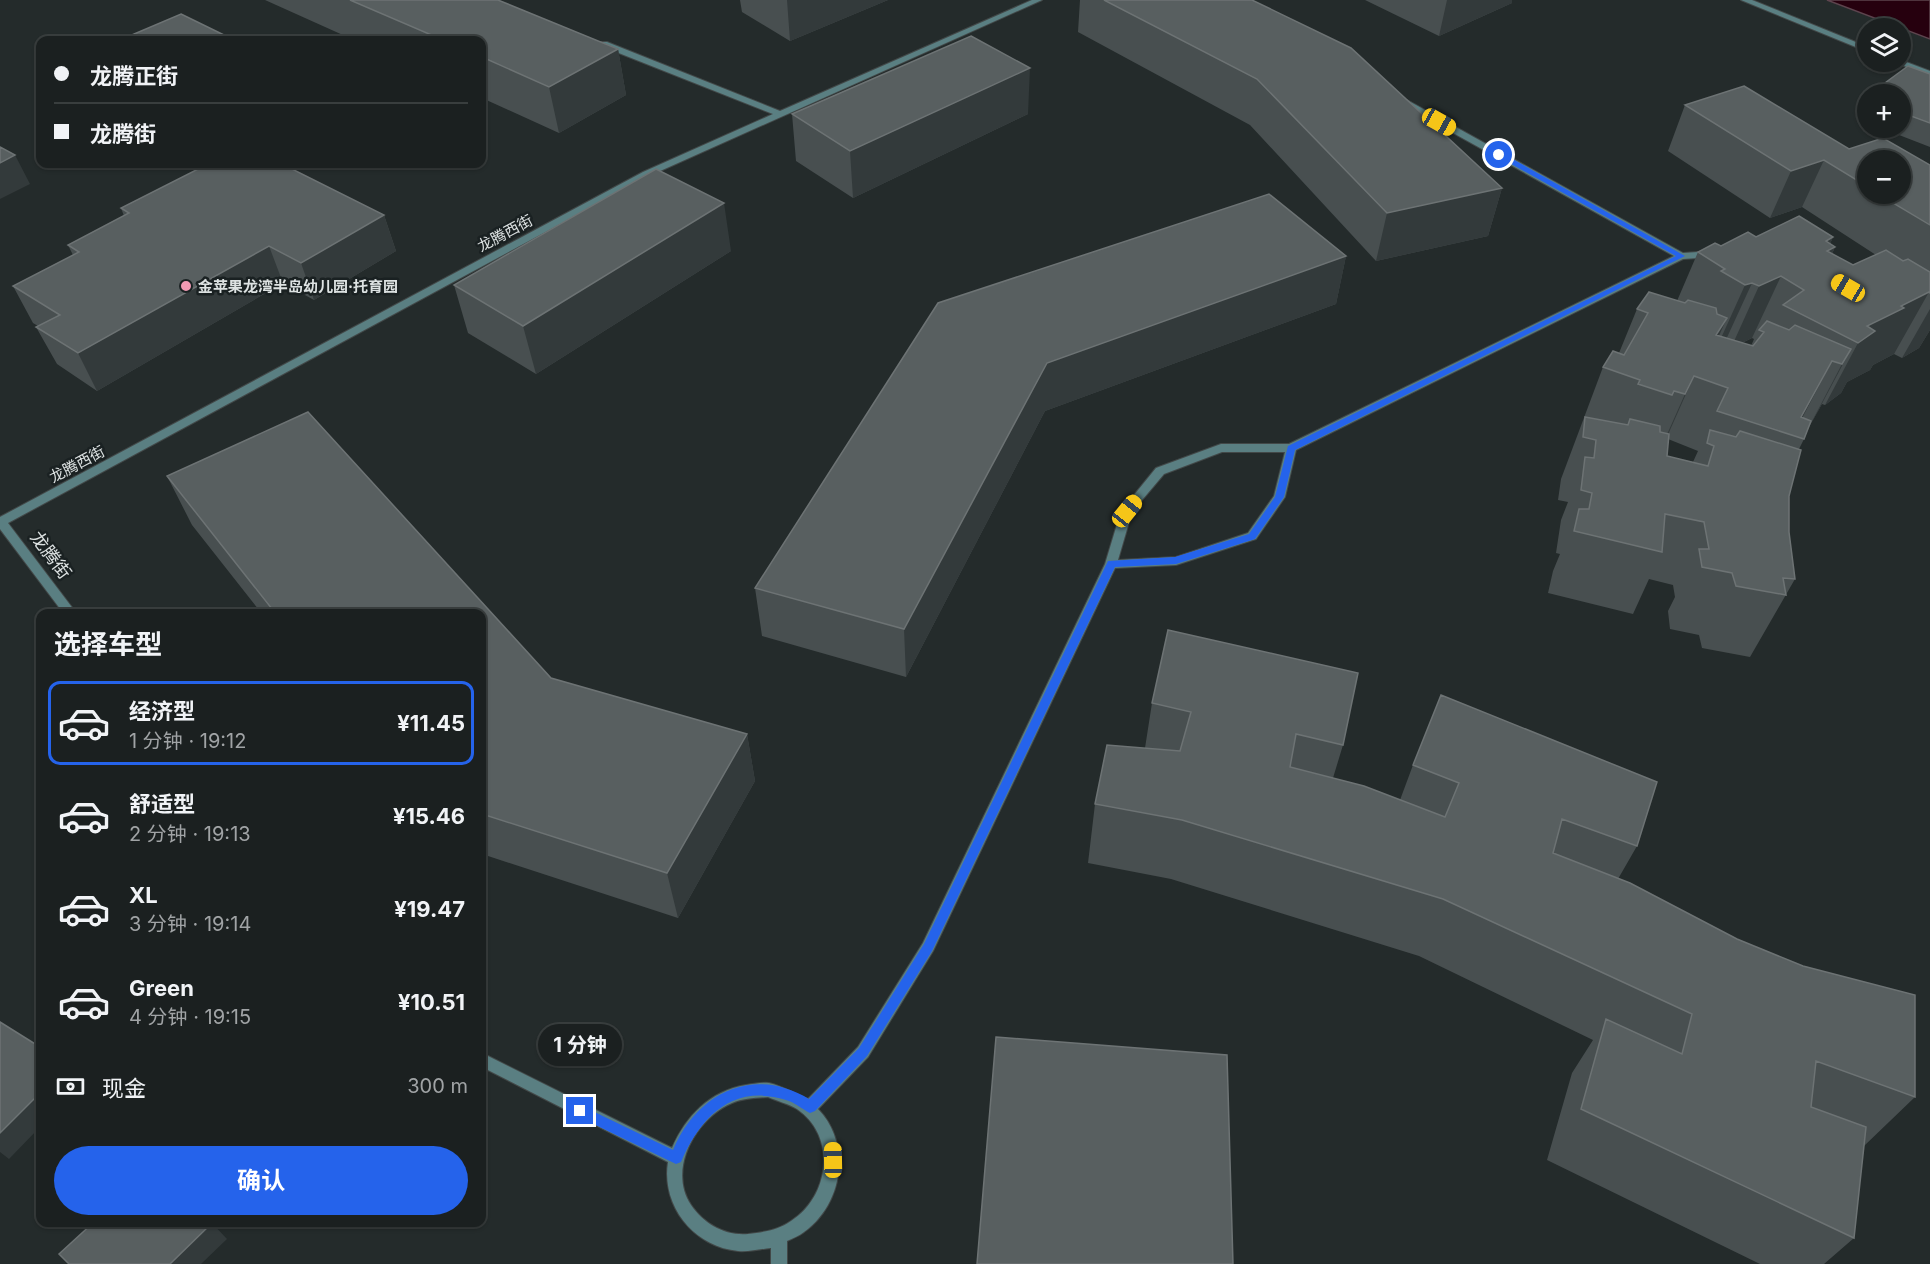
<!DOCTYPE html>
<html lang="zh">
<head>
<meta charset="utf-8">
<style>
	:root { --surface:#1b2020; --page:#242829; --text:#f1f3f6; --muted:#a0a3a5; --line:#393e3e; --accent:#2563eb }
	body { margin:0; font-family:Inter,"Noto Sans SC",sans-serif; background:var(--page); color:var(--text); height:100vh; display:flex; flex-direction:column; font-size:22px; white-space:nowrap }
	* { box-sizing:border-box; margin:0 }
	p { font-size:20px; color:var(--muted) }
	.icon { flex:none; width:33px; height:33px; fill:none; stroke:currentColor; stroke-width:2; stroke-linecap:round; stroke-linejoin:round }
	.map { position:relative; flex:1; overflow:hidden }
	.panel { position:absolute; left:36px; top:609px; width:450px; height:618px; display:flex; flex-direction:column; background:var(--surface); border-radius:12px; box-shadow:0 2px 4px #0004,0 0 0 2px var(--line) }
	.panel>* { flex:none }
	.guide { position:absolute; left:36px; top:36px; width:450px; height:132px; border-radius:12px; box-shadow:0 2px 4px #0004,0 0 0 2px var(--line); display:grid; align-content:center; height:132px; padding:0 18px; background:var(--surface) }
	.fabs { position:absolute; left:1857px; top:18px; display:grid; gap:12px }
	.fabs a { display:grid; place-items:center; width:54px; height:54px; border-radius:50%; background:var(--surface); box-shadow:0 2px 4px #0004,0 0 0 2px var(--line); font-size:30px }
	.end { position:absolute; width:27px; height:27px; margin:-14px; border:8px solid #2563eb; background:#fff; box-shadow:0 0 0 3px #fff }
	.from { border-radius:50% }
	.bubble { position:absolute; height:42px; border-radius:21px; background:var(--surface); box-shadow:0 2px 4px #0004,0 0 0 2px var(--line); font-size:20px; font-weight:700; line-height:42px; text-align:center }
	.car { position:absolute; width:18px; height:36px; margin:-18px -9px; border-radius:8px; box-shadow:0 0 4px 2px #0007; background:linear-gradient(#f5c518 24%,#345 0 40%,#f5c518 0 76%,#345 0 86%,#f5c518 0) }
	.guide b { display:flex; align-items:center; gap:21px; height:57px; font-size:22px }
	.guide b+b { border-top:2px solid var(--line) }
	.guide i { width:15px; height:15px; background:var(--text) }
	ul { padding:0; list-style:none }
	li { display:flex; align-items:center; gap:18px; height:84px; margin:0 12px 9px; padding:0 6px; border:3px solid transparent; border-radius:12px }
	li div { flex:1 }
	li b { display:block; font-size:22px }
	li em { font-style:normal; font-weight:700 }
	li.current { border-color:var(--accent) }
	li>.icon { width:54px; height:54px; stroke-width:1.5 }
	h2 { padding:0 18px; font-size:27px; line-height:72px }
	.pay { display:flex; align-items:center; gap:15px; height:66px; padding:0 18px; font-size:22px }
	.pay p { margin-inline-start:auto }
	.primary-button { display:flex; gap:12px; margin-top:auto; padding:12px 18px }
	.primary-button a { flex:1; height:69px; border-radius:36px; background:var(--accent); color:#fff; font-size:24px; font-weight:700; line-height:69px; text-align:center }
	.map>svg:first-child { display:block }
	.water { fill:#26000e; stroke:#5d444e; stroke-width:1.5 }
	.lines { fill:none; stroke-linecap:round; stroke-linejoin:round }
	.street-casing { stroke:#424848; stroke-width:2 }
	.street { fill:#5a7f82; fill-rule:evenodd }
	.wall { fill:#484f50; fill-rule:evenodd }
	.shaded-wall { fill:#333a3b }
	.building { fill:#585f60; stroke:#6d7374; stroke-width:1.5 }
	.route { fill:#2563eb }
	.poi-dot { fill:#f19ab4; stroke:#1a2122; stroke-width:2 }
	.labels { text-anchor:middle; dominant-baseline:central; stroke-width:5; stroke-linejoin:round; paint-order:stroke }
	.far-street-label { font-size:15px; fill:#dde2e2; stroke:#1a2122 }
	.far-poi-label { font-size:15px; font-weight:bold; fill:#dde2e2; stroke:#1a2122; text-anchor:start }
	.street-label { font-size:18px; fill:#dde2e2; stroke:#1a2122 }
</style>
</head>
<body>
<div class="map">
<svg width="1930" height="1264" viewBox="0 0 1930 1264">
	<rect width="100%" height="100%" fill="#242b2b"/>
	<!-- water -->
	<path class="water" d="M1827 0H1930V39Z"/>
	<g class="lines">
		<!-- street casing -->
		<g class="street-casing">
			<path id="street" d="M1032 0H1042L649 176 8 523 77 614H64L0 529V517L643 172 773 114 601 46V42H607L780 111Z
				M1741 0H1752L1868 47V52Z
				M1901 60 1930 71V76L1894 62Z
				M1401 100H1407L1683 253 1713 251 1718 254 1713 257 1683 259 1296 450 1285 497 1256 539 1176 565 1115 568 933 951 868 1057 818 1109C852 1144 843 1204 804 1232 799 1236 793 1238 787 1241V1264H771V1248C760 1249 749 1252 738 1251 694 1247 661 1206 668 1162L482 1067V1053L672 1148C686 1116 710 1091 746 1085 753 1084 762 1082 769 1083 782 1086 795 1094 808 1099L858 1047 923 943 1105 564 1121 511 1156 468 1221 444H1289L1674 256 1401 104ZM1222 452H1285L1274 496 1248 533 1176 557 1118 560 1132 512 1164 474ZM768 1097C777 1101 789 1104 797 1109 837 1136 830 1196 791 1221 778 1230 765 1232 748 1234 725 1236 704 1224 691 1205 667 1169 696 1118 732 1103 743 1098 756 1098 768 1097Z"/>
		</g>
		<!-- street -->
		<use href="#street" class="street"/>
	</g>
	<!-- wall -->
	<path class="wall" d="M265 0H498L618 49 626 95 559 133 482 98V40H354Z
		M740 0H888L790 41 742 12Z
		M1080 0H1252L1502 188 1488 236 1376 261 1250 125 1078 32Z
		M1365 0H1512V3L1439 36Z
		M1930 74V147L1881 128H1900V94Z
		M1865 98 1868 99V122L1856 117Z
		M1685 105 1849 149 1930 165V330L1919 348 1902 358 1894 354 1873 365 1870 370 1847 382 1841 393 1825 405 1822 404 1809 427 1804 439 1799 449 1789 496V532L1795 579 1750 657 1702 648 1699 635 1670 629 1668 611 1675 597 1673 585 1649 579 1633 614 1548 593 1553 571 1560 554 1556 553 1561 520 1568 502 1558 500 1561 479 1603 367 1619 353 1637 309 1677 301 1698 252 1756 237H1833L1830 244 1835 247 1832 254 1853 265 1876 255 1802 207 1770 218 1668 151ZM1868 160 1900 194H1868ZM1752 338 1754 339 1751 346 1742 343ZM1668 439 1698 451 1693 462 1667 456Z
		M792 114H1028L853 198 796 161Z
		M1269 194 1346 256 1336 304 1045 411 906 677 762 636 755 588Z
		M121 208 384 215 396 251 314 300 283 283 97 391 57 364 36 327 38 326 33 323 13 286 73 255 68 245 124 216Z
		M731 251 536 374 468 333 454 285Z
		M308 412 551 678 747 734 755 781 678 918 482 854V614H262L192 525 167 476Z
		M1168 630 1343 745 1333 778 1400 800 1413 765 1637 846 1618 879 1915 1097 1864 1146 1854 1238 1824 1264H1760L1547 1160 1572 1073 1593 1040 1419 956 1171 879 1088 863 1095 804 1145 748 1152 703Z"/>
	<!-- shaded-wall -->
	<path class="shaded-wall" d="M787 0H888L790 41Z
		M1447 0H1512V3L1439 36Z
		M222 34 224 40H208Z
		M618 49 626 95 559 133 549 87Z
		M1030 68 1028 114 853 198 850 151Z
		M15 155 30 184 0 199V163Z
		M1824 160 1802 207 1770 218 1791 171Z
		M1502 188 1488 236 1376 261 1387 213Z
		M724 203 731 251 536 374 523 326Z
		M384 215 396 251 314 300 301 263Z
		M1833 237 1804 298 1826 241Z
		M269 246 283 283 97 391 78 353Z
		M1835 247 1805 308 1797 313 1827 251Z
		M1346 256 1336 304 1045 411 906 677 904 629 1047 363Z
		M1781 276 1752 338 1731 348 1759 286Z
		M1752 283 1724 344 1717 347 1745 285Z
		M1929 292 1894 354 1873 365 1870 370 1847 382 1841 393 1825 405 1867 326 1901 306Z
		M1930 309V330L1919 348 1902 358Z
		M1727 318 1700 378 1716 335Z
		M1851 349 1818 411 1809 427 1842 364Z
		M1832 361 1799 424 1792 435Z
		M1694 376 1666 439 1657 457 1685 394Z
		M747 734 755 781 678 918 667 873Z
		M40 1093V1127L9 1159 0 1152V1133Z
		M212 1223 227 1239 201 1264H170Z"/>
	<!-- building -->
	<path class="building" d="M350 0H498L618 49 549 87 482 57V40H443Z
		M1104 0H1252L1351 48 1502 188 1387 213 1257 79Z
		M181 14 222 34 208 40H120Z
		M971 36 1030 68 850 151 792 114Z
		M1908 66 1930 74V123L1900 112V94H1870Z
		M1744 86 1849 149 1883 138 1930 165V225L1878 194H1900V160H1868V187L1824 160 1791 171 1685 105Z
		M0 147 15 155 0 163Z
		M208 164H282L384 215 301 263 269 246 78 353 36 327 60 315 13 286 79 252 68 245 129 213 121 208Z
		M656 169 724 203 523 326 454 285Z
		M1269 194 1346 256 1047 363 904 629 755 588 938 303Z
		M1799 216 1833 237 1826 241 1835 247 1827 251 1853 265 1886 250 1903 261 1908 259 1930 272V293L1929 292 1901 306 1904 308 1867 326 1875 331 1858 343 1783 305 1804 290 1781 276 1759 286 1752 283 1745 285 1721 271 1725 269 1698 252 1715 243 1721 246 1748 232 1756 237Z
		M1649 292 1685 303 1688 300 1716 308 1717 314 1727 318 1716 335 1753 346 1764 332 1759 330 1767 321 1789 330 1795 325 1851 349 1842 364 1832 361 1801 417 1811 421 1804 439 1717 411 1728 388 1694 376 1685 394 1674 391 1672 395 1638 384 1640 380 1603 367 1613 351 1624 355 1648 313 1637 309Z
		M308 412 551 678 747 734 667 873 482 814V614H276L167 476Z
		M1585 417 1628 425 1630 419 1660 426V432L1669 434 1667 456 1708 466 1714 446 1707 443 1710 430 1736 437 1740 431 1801 450 1789 496V532L1795 579 1783 578 1786 595 1736 586 1732 573 1702 567 1699 549H1709L1704 522 1665 514 1662 552 1574 531 1579 509H1589L1592 493 1581 490 1585 457 1594 458 1596 440 1583 437Z
		M1168 630 1358 673 1343 745 1296 734 1290 767 1364 786 1445 817 1459 783 1413 765 1441 695 1657 782 1637 846 1562 819 1553 853 1630 883 1737 939 1803 966 1915 995V1097L1816 1061 1811 1107 1866 1127 1854 1238 1581 1109 1606 1019 1682 1054 1692 1014 1443 899 1182 820 1095 804 1107 745 1180 751 1191 712 1152 703Z
		M0 1022 40 1047V1093L0 1133Z
		M996 1037 1227 1055 1233 1264H977Z
		M94 1222H211L212 1223 170 1264H69L59 1254Z"/>
	<!-- route -->
	<path class="route" d="M1497 153H1502L1685 256 1295 450 1284 497 1255 539 1176 564 1115 567 932 951 867 1056 815 1111 810 1113C802 1109 794 1102 786 1100 732 1083 700 1118 681 1162L676 1164 575 1115 573 1111 580 1105 673 1150C697 1093 753 1065 809 1099L859 1048 924 944 1108 561 1175 557 1249 534 1275 497 1288 446 1676 256 1497 156Z"/>
	<!-- markers -->
	<circle class="poi-dot" cx="186" cy="286" r="6"/>
	<g class="labels">
		<!-- far-street labels -->
		<g class="far-street-label">
			<text transform="translate(505 233) rotate(-28)">龙腾西街</text>
			<text transform="translate(77 464) rotate(-28)">龙腾西街</text>
		</g>
		<!-- far-poi labels -->
		<g class="far-poi-label">
			<text x="198" y="286">金苹果龙湾半岛幼儿园·托育园</text>
		</g>
		<!-- street labels -->
		<g class="street-label">
			<text transform="translate(51 555) rotate(53)">龙腾街</text>
		</g>
	</g>
</svg>
<div class="fabs">
<a><svg class="icon" aria-label="layers" viewBox="0 0 24 24"><path d="M12 4l9 5-9 5-9-5zM3 14l9 5 9-5"/></svg></a>
<a>+</a>
<a>−</a>
</div>
<i class="end from" style="left:1499px;top:155px"></i>
<i class="end" style="left:580px;top:1111px"></i>
<div class="bubble" style="left:538px;top:1024px;width:84px">1 分钟</div>
<i class="car" style="left:1439px;top:122px;rotate:119deg"></i>
<i class="car" style="left:1848px;top:288px;rotate:300deg"></i>
<i class="car" style="left:1127px;top:511px;rotate:39deg"></i>
<i class="car" style="left:833px;top:1160px;rotate:359deg"></i>
<div class="guide">
<b><i class="from"></i>龙腾正街</b>
<b><i></i>龙腾街</b>
</div>
<section class="panel">
<h2>选择车型</h2>
<ul>
<li class="current"><svg class="icon" aria-label="car" viewBox="0 0 24 24"><path d="M5 17H2v-5l4-1 3-4h7l3 4 3 1v5h-3M9 17h6M6 11h13"/><circle cx="7" cy="17" r="2"/><circle cx="17" cy="17" r="2"/></svg><div><b>经济型</b><p>1 分钟 · 19:12</p></div><em>¥11.45</em></li>
<li><svg class="icon" aria-label="car" viewBox="0 0 24 24"><path d="M5 17H2v-5l4-1 3-4h7l3 4 3 1v5h-3M9 17h6M6 11h13"/><circle cx="7" cy="17" r="2"/><circle cx="17" cy="17" r="2"/></svg><div><b>舒适型</b><p>2 分钟 · 19:13</p></div><em>¥15.46</em></li>
<li><svg class="icon" aria-label="car" viewBox="0 0 24 24"><path d="M5 17H2v-5l4-1 3-4h7l3 4 3 1v5h-3M9 17h6M6 11h13"/><circle cx="7" cy="17" r="2"/><circle cx="17" cy="17" r="2"/></svg><div><b>XL</b><p>3 分钟 · 19:14</p></div><em>¥19.47</em></li>
<li><svg class="icon" aria-label="car" viewBox="0 0 24 24"><path d="M5 17H2v-5l4-1 3-4h7l3 4 3 1v5h-3M9 17h6M6 11h13"/><circle cx="7" cy="17" r="2"/><circle cx="17" cy="17" r="2"/></svg><div><b>Green</b><p>4 分钟 · 19:15</p></div><em>¥10.51</em></li>
</ul>
<div class="pay"><svg class="icon" aria-label="cash" viewBox="0 0 24 24"><path d="M3 7h18v10H3z"/><circle cx="12" cy="12" r="2"/></svg>现金<p>300 m</p></div>
<div class="primary-button"><a>确认</a></div>
</section>
</div>
</body>
</html>
